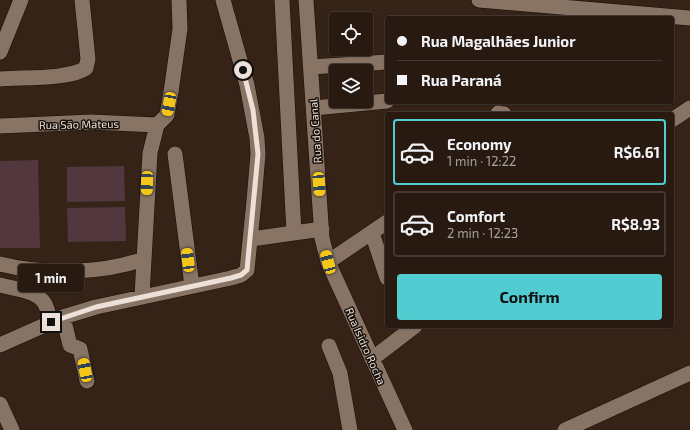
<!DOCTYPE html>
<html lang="en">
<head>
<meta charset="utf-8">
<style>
	:root { --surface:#281a11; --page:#34271f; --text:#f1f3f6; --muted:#a5a19f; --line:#443831; --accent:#51ccd1 }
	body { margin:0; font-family:"Exo 2",sans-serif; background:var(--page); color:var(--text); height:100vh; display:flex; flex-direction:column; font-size:15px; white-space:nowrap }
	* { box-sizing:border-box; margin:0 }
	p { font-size:13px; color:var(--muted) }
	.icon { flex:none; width:22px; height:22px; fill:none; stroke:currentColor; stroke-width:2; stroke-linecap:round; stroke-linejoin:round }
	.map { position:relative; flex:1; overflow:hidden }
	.panel { position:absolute; left:385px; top:112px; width:289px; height:216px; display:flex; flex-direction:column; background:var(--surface); border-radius:4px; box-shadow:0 1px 3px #0004,0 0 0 1px var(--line) }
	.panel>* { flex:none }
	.hud { position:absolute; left:385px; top:16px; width:289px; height:88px; border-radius:4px; box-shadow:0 1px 3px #0004,0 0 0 1px var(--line); display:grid; align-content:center; height:88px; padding:0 12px; background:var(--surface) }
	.tools { position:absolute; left:329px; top:12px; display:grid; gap:8px }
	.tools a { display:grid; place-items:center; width:44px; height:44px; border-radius:4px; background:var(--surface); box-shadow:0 1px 3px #0004,0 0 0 1px var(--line); font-size:20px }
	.end { position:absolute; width:18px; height:18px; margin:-9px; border:5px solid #ece0d8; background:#111; box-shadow:0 0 0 2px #111 }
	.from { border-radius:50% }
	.bubble { position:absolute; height:28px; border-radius:4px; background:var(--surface); box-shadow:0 1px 3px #0004,0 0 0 1px var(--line); font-size:13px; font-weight:700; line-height:28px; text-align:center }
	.car { position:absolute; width:12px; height:24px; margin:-12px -6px; border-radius:5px; box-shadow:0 0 3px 1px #0007; background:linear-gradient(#f5c518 24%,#345 0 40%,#f5c518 0 76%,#345 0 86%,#f5c518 0) }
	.hud b { display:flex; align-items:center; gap:14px; height:38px; font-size:15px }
	.hud b+b { border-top:1px solid var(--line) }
	.hud i { width:10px; height:10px; background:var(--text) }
	ul { padding:7px 0 0; list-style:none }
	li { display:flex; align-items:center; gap:12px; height:66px; margin:0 8px 6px; padding:0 4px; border:2px solid var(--line); border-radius:4px }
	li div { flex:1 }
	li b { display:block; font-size:15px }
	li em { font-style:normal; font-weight:700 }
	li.current { border-color:var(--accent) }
	li>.icon { width:36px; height:36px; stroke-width:1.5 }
	.primary-button { display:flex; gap:8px; margin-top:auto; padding:8px 12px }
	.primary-button a { flex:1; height:46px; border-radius:4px; background:var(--accent); color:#111; font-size:16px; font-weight:700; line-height:46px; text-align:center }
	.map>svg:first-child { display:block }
	.green { fill:#52373f }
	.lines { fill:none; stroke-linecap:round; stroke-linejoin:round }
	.minor-casing { stroke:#1c0c03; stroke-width:16 }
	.minor { stroke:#887465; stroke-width:15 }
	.route { stroke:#ece0d8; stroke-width:5 }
	.labels { text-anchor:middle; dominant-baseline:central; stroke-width:3; stroke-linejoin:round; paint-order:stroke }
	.street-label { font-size:11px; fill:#ece0d8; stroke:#160f09 }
</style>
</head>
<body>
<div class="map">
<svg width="690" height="430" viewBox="0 0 690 430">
	<rect width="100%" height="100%" fill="#352317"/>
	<!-- green -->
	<path class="green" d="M38 160 40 248H0V161Z
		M124 166 125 201 67 202V167Z
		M125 207 126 241 68 242 67 208Z"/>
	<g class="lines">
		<!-- minor casing -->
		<g class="minor-casing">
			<path id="minor" d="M282 0 294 233
				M306 0 322 238 328 262 405 430
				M479 0 690 18
				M0 52 21 0
				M311 67 387 62
				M0 79C21 77 69 80 86 68L88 59 82 0
				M314 108 387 101
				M498 113 504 114
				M672 120 690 108
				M0 126 91 122 157 125
				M175 154 192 286
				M372 233 387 278
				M251 239 322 229
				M328 262 387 222
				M0 264C44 275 101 274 144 259
				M0 285C13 289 38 290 45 304 48 310 49 317 51 322
				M142 296 150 153 157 125 167 115 171 92 180 29 179 0
				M63 317 70 345 80 349 87 381
				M0 345 63 317 96 307 231 278 241 275 247 270 254 201 258 154 257 138 247 85 223 0
				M329 346 340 373 350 430
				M372 359 415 326
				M0 404 12 430
				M565 430 690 373"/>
		</g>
		<!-- minor -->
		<use href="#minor" class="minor"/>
	</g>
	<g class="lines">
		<!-- route -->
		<path class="route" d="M51 322 96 307 231 278 241 275 247 270 258 154 253 110 243 70"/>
	</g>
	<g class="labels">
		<!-- street labels -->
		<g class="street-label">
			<text transform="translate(79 124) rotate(-1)">Rua São Mateus</text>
			<text transform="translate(315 131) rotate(-94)">Rua do Canal</text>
			<text transform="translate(366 346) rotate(66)">Rua Isidro Rocha</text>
		</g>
	</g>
</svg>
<div class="tools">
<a><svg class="icon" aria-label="locate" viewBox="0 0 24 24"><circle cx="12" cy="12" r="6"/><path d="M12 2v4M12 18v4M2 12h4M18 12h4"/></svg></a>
<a><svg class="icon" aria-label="layers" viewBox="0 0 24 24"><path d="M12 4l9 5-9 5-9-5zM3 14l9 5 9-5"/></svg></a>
</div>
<i class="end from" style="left:243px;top:70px"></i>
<i class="end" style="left:51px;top:322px"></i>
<div class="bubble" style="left:18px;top:264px;width:66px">1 min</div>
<i class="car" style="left:169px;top:104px;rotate:191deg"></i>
<i class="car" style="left:147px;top:183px;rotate:182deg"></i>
<i class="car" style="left:319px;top:184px;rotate:176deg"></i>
<i class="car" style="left:188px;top:260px;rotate:353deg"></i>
<i class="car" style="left:328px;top:262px;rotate:345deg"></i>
<i class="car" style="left:85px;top:370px;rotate:349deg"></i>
<div class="hud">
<b><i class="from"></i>Rua Magalhães Junior</b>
<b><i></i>Rua Paraná</b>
</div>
<section class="panel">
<ul>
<li class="current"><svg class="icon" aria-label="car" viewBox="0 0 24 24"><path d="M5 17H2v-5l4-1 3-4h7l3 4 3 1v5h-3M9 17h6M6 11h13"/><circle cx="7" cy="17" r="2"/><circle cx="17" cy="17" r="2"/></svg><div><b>Economy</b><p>1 min · 12:22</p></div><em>R$6.61</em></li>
<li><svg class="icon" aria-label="car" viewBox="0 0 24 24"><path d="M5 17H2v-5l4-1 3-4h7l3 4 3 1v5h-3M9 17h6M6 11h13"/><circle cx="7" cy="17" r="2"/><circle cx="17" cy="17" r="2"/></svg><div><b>Comfort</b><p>2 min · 12:23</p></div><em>R$8.93</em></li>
</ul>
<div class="primary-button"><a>Confirm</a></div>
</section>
</div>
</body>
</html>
